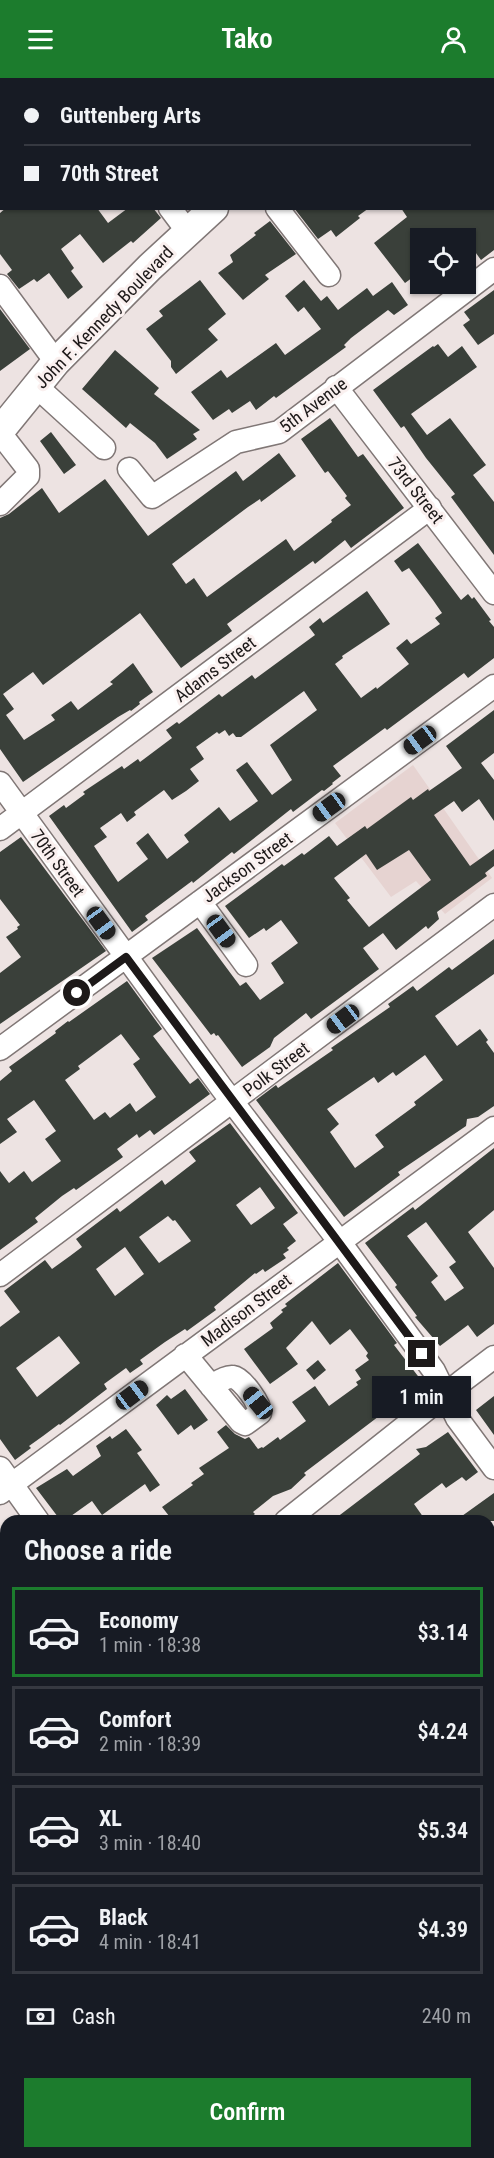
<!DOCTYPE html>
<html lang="en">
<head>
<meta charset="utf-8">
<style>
	:root { --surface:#171b24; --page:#242831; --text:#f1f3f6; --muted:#9ea1a6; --line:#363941; --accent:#1c7c2d }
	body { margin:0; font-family:"Roboto Condensed",sans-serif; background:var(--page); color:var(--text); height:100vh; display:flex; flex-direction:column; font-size:22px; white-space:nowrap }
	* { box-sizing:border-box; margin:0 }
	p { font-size:20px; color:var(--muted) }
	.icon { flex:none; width:33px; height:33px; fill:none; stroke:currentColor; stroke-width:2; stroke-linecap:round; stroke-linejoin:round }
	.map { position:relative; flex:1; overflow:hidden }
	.sheet { position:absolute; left:0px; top:1437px; width:495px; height:644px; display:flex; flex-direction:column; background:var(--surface); border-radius:18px 18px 0 0; box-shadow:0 2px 4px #0004 }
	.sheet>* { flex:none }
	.top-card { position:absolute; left:0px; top:0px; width:495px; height:132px; box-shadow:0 2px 4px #0004; display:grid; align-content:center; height:132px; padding:0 24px; background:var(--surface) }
	.tools { position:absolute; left:410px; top:150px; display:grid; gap:12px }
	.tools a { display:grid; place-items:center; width:66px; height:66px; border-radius:0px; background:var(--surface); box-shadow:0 2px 4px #0004; font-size:30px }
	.end { position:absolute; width:27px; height:27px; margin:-14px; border:8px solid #1d1919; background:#fff; box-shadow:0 0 0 3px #fff }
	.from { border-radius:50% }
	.bubble { position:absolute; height:42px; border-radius:0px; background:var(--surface); box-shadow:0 2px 4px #0004; font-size:20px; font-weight:600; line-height:42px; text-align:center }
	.car { position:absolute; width:18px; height:36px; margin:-18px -9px; border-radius:8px; box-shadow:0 0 4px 2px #0007; background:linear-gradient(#222 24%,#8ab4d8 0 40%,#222 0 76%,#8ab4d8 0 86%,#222 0) }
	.top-card b { display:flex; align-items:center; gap:21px; height:57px; font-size:22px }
	.top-card b+b { border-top:2px solid var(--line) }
	.top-card i { width:15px; height:15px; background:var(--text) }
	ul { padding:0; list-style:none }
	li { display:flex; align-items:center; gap:18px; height:90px; margin:0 12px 9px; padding:0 12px; border:3px solid var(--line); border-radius:0px }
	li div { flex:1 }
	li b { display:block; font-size:22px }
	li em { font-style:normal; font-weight:600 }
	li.on { border-color:var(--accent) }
	li>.icon { width:54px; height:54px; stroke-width:1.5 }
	h2 { padding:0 24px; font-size:27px; line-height:72px }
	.pay { display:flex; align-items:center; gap:15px; height:66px; padding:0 24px; font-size:22px }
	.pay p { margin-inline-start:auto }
	.primary-button { display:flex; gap:12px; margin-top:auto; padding:12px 24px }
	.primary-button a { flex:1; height:69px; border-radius:0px; background:var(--accent); color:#fff; font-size:24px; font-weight:600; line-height:69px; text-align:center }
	header { display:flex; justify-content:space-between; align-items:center; height:78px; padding:0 24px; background:var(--accent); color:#fff; font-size:27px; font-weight:600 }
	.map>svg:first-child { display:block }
	.built { fill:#e6d3d1 }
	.building { fill:#3a403a; fill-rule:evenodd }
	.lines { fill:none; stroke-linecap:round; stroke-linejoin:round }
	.minor-casing { stroke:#807776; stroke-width:25 }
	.major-casing { stroke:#807776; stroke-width:31 }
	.minor { stroke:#fff; stroke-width:22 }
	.major { stroke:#fff; stroke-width:28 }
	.route { stroke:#1d1919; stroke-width:8 }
	.labels { text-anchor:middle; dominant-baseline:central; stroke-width:6; stroke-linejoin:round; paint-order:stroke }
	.street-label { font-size:18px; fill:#1d1919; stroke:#faf0ef }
</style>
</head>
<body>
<header><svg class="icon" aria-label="menu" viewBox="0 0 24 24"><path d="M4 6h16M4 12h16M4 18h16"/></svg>Tako<svg class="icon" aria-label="person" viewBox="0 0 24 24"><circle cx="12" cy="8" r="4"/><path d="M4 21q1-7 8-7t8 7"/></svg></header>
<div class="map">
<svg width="494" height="2080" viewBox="0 0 494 2080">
	<rect width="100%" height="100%" fill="#ede3e2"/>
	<!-- built -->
	<path class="built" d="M188 0H357L355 2Z
		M413 687 492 800 445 836 416 803 391 819 335 745Z"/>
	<!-- building -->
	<path class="building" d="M6 130H97L108 145 128 130H153L161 140 133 165 131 163 103 185 80 156 61 171 74 190 71 193 83 209 68 221 49 195 37 204 34 201 19 211 7 196 12 192 0 176V135Z
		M294 130H369L358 138 360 140 336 159 331 152 318 161Z
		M401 130H494V172L481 182 465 160H420V194L405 205 374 165 407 139Z
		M270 143 296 176 265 197 269 201 243 222 218 195 233 184 230 177 256 157 254 155Z
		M200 202 226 236 208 251 218 262 176 296 171 289V283L146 251 163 238 159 233Z
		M304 202 321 223 327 218 338 232 367 210 373 218 392 204 408 227 394 237 388 232 351 260 344 267 346 269 276 320 274 318 256 332 250 323 232 335 229 331 213 342 191 314 221 292 227 300 276 265 285 277 321 251 304 229 298 234 285 218Z
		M494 212V256L478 267 463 247 470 242 464 234Z
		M0 231 30 271 0 293Z
		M438 266 448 279 462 268 477 289 411 336 427 357 450 340 486 387 473 397 494 424V477L451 419 455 416 426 380 404 348 401 350 373 312 433 268 434 269Z
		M115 272 159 310 154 316 200 352 193 356 197 361 167 381 155 365 130 345 126 350 82 311Z
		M330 340 358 379 363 376 404 430 351 470 345 462 315 486 313 483 227 546 232 553 181 590 140 535 43 607 33 594 3 616 14 631 6 637 24 662 55 642 51 637 71 623 78 632 113 606 110 604 133 585 153 614 139 624 140 626 131 633 130 632 118 639 23 704 0 671V440L9 436 42 410 59 435 105 401 148 458 236 393 243 403 279 375 296 398 261 424 260 421 248 429 172 486 186 506 194 500 207 519 286 461 294 473 332 444 331 442 351 427 345 420 347 418 328 393 325 395 301 361Z
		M51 354 76 387 64 396 40 363Z
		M418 465 461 522 468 516 472 521 474 519 491 542 489 543 494 549V580L468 600 464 595 387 652 385 650 333 688 341 698 332 705 333 706 324 713 322 712 293 734 291 731 234 776 232 774 193 805 192 803 145 838 148 842 132 854 49 738 64 727 66 730 85 716 83 714 122 688 124 691 138 681 140 684 172 660 166 652 177 644 179 646 219 616 222 619 252 597 255 601 315 557 309 549 320 540 323 545 367 513 390 546 342 578 343 580 335 586 361 620 376 609 377 611 409 586 396 570 407 561 411 566 440 546 435 540 442 535 433 522 409 490 402 494 394 483ZM304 613 317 632 270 667 292 702 272 717 247 684 236 692 258 723 230 743 219 729 184 757 189 764 167 781 148 755 136 765 148 781 118 804 94 768 107 759 100 750 121 735 127 744 136 737 134 734 164 712 172 722 186 713 199 703 190 691 204 681 196 669 217 654 219 656 225 652 229 658 233 655 236 659H241Z
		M494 632V675L481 685 494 702V743L479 721 462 734 454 723 434 737 470 788 494 771V788L485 795 487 798 437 834 439 841 428 851 426 848 396 872 383 855 363 870 379 891 311 941 306 935 274 960 270 969 242 989 218 957 216 958 214 955 211 957 152 880 197 850 240 908 246 904 260 922 284 905 271 885 298 865 281 842 266 853 264 850 249 860 225 828 282 786 284 788 302 775 304 777 329 758 337 768 365 748 367 751 411 719 413 722 428 711 429 713 462 690 446 668ZM409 772 431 802 369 849 347 822 350 820 334 800 366 776 377 792Z
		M21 759 106 873 0 946V895L21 879 6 859 18 851 17 849 20 847 0 821V774Z
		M494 861V896L435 938 457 968 480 951 488 962 486 964 494 975V1028L478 1039 467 1041 466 1048 398 1094 400 1097 344 1139 256 1022 276 1007 278 1010 333 972 331 970 390 929 388 926 413 908 417 913 449 889 452 892ZM425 977 443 1002 414 1024 416 1027 375 1057 384 1069 355 1090 330 1054 339 1046 327 1031 374 999 378 1005 393 994 396 998Z
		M127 903 162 951 153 958 190 1006 198 1000 210 1016 154 1057 150 1052 139 1060 137 1056 117 1071 123 1079 76 1112 74 1110 62 1118 35 1140 38 1144 0 1172V1093L9 1105 24 1093 32 1104 61 1083 45 1061 56 1053 34 1022 7 1041 17 1054 0 1066V1003L12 993 9 989 56 955 55 953 68 943 69 944ZM121 956 140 981 133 986 156 1019 136 1034 130 1025 110 1040 105 1034 94 1042 65 1002 80 991 78 988Z
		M230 1045 298 1135 283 1146 296 1163 287 1170 289 1172 283 1176 286 1180 265 1194 263 1191 256 1196 255 1195 214 1229 216 1232 187 1253 185 1251 165 1264 140 1282 143 1286 130 1295 126 1290 104 1306 107 1311 60 1347 59 1346 43 1358 29 1368 31 1370 15 1382 0 1361V1249L20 1234 4 1213 45 1182 52 1191 70 1178 82 1169 76 1161 117 1130 120 1134 162 1102 165 1107 196 1083 189 1074ZM260 1109 275 1130 251 1147 236 1127ZM168 1138 173 1143 175 1142 191 1163 159 1185 139 1159ZM125 1169 144 1196 115 1218 96 1191ZM59 1258 80 1285 37 1319 16 1290Z
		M494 1070V1132L468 1154 494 1190V1246L477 1259 468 1247 440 1268 415 1239 417 1238 395 1209 397 1207 365 1165 413 1129 415 1132ZM426 1144 456 1184 449 1189 464 1210 445 1223 431 1204 438 1198 407 1158Z
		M338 1185 397 1265 394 1267 421 1302 395 1326 304 1395 306 1397 291 1411 273 1418 253 1434 255 1436 246 1443H173L162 1429 193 1407 191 1405 204 1396 199 1390 229 1370 217 1354 226 1347 235 1356 245 1361 249 1359 258 1371 262 1369 263 1370 278 1359 280 1362 306 1343 292 1324 315 1308 329 1328 358 1307 356 1304 361 1301 355 1292 369 1282 366 1278 368 1275 350 1251 330 1267 312 1243 286 1270 298 1286 270 1306 244 1271 273 1250 270 1245 283 1234 281 1232 287 1228 285 1226Z
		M318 1282 326 1292 314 1302 306 1292Z
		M185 1311 208 1342 194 1352 191 1347 178 1357 156 1327 167 1317 171 1321Z
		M494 1318V1357L476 1332Z
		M126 1351 142 1372 137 1375 160 1407 150 1414 145 1406 102 1437 92 1423 64 1443H61L36 1410 67 1391 73 1398 101 1378 96 1368 110 1358 112 1361Z
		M448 1354 478 1394 466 1403 462 1399 446 1410 442 1405 414 1426 426 1443H332L420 1376 416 1371 426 1369Z
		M494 1415V1443H455Z"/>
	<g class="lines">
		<!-- minor casing -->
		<g class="minor-casing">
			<path id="minor" d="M71 0 72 2
				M195 0 196 2
				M422 0 424 2
				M461 0 462 2
				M494 97V98
				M170 130 188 154
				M277 130 329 197
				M0 208 56 284
				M36 308 104 370
				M336 309 494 515
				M0 355 28 391V398L0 426
				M129 391 152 419 236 364 279 354 494 191
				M0 705 221 1009 339 1163 434 1293 457 1340 494 1390
				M0 751 430 430
				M200 824 246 887
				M0 971 494 608
				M0 1197 494 827
				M185 1277 193 1286 241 1344 245 1346 260 1335C261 1327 242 1300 233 1299 226 1298 217 1305 211 1308
				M0 1390 38 1443
				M0 1415 494 1050
				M286 1443 461 1304 494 1279
				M0 1672 6 1667
				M489 1682 494 1689
				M0 1698 6 1706
				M489 1815 494 1811
				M489 1888 494 1895
				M0 1994 6 2002
				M489 2058 494 2065
				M59 2074 63 2080
				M282 2074 286 2080"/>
		</g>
		<!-- major casing -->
		<g class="major-casing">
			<path id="major" d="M355 2 357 0
				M0 353 56 284 150 189 214 130"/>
		</g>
		<!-- minor -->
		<use href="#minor" class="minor"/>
		<!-- major -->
		<use href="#major" class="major"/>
	</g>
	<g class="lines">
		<!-- route -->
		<path class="route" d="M77 915 126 879 422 1276"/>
	</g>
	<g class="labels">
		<!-- street labels -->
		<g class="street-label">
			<text transform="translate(104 239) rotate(-46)">John F. Kennedy Boulevard</text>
			<text transform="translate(313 327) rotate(-37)">5th Avenue</text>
			<text transform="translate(416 412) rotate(52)">73rd Street</text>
			<text transform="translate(215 591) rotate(-37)">Adams Street</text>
			<text transform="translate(58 785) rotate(54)">70th Street</text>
			<text transform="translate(247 789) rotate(-36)">Jackson Street</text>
			<text transform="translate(276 991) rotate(-37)">Polk Street</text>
			<text transform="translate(246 1232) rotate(-37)">Madison Street</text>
		</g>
	</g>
</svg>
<div class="tools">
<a><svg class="icon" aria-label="locate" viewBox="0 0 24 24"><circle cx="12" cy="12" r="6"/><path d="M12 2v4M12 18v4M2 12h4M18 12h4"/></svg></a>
</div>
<i class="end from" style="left:77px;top:915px"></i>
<i class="end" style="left:422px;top:1276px"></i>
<div class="bubble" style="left:372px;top:1298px;width:99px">1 min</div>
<i class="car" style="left:420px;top:662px;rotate:234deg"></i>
<i class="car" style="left:329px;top:729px;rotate:234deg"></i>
<i class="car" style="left:101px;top:845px;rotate:144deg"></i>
<i class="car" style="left:221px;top:853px;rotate:144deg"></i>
<i class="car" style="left:343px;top:941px;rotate:233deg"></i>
<i class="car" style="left:132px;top:1317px;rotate:53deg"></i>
<i class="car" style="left:258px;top:1325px;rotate:321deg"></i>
<div class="top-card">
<b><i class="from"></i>Guttenberg Arts</b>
<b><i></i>70th Street</b>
</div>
<section class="sheet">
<h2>Choose a ride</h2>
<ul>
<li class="on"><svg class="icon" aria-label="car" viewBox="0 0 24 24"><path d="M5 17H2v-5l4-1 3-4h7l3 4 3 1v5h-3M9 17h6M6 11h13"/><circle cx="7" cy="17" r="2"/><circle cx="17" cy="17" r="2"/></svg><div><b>Economy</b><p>1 min · 18:38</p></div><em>$3.14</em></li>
<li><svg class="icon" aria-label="car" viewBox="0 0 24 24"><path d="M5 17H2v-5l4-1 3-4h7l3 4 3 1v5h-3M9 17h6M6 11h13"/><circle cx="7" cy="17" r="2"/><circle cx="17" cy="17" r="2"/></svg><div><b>Comfort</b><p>2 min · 18:39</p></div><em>$4.24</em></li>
<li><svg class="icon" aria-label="car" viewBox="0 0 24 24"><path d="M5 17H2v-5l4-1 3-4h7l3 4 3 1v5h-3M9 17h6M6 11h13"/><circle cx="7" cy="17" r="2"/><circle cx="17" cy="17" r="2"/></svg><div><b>XL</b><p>3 min · 18:40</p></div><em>$5.34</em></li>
<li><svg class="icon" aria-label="car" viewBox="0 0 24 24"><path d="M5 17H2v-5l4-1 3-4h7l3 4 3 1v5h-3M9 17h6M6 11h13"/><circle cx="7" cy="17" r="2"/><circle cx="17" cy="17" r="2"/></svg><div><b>Black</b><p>4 min · 18:41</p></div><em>$4.39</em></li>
</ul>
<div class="pay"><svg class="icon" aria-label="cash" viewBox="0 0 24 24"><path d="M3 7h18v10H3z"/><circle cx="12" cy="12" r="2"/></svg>Cash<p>240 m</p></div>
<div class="primary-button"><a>Confirm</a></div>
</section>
</div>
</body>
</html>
